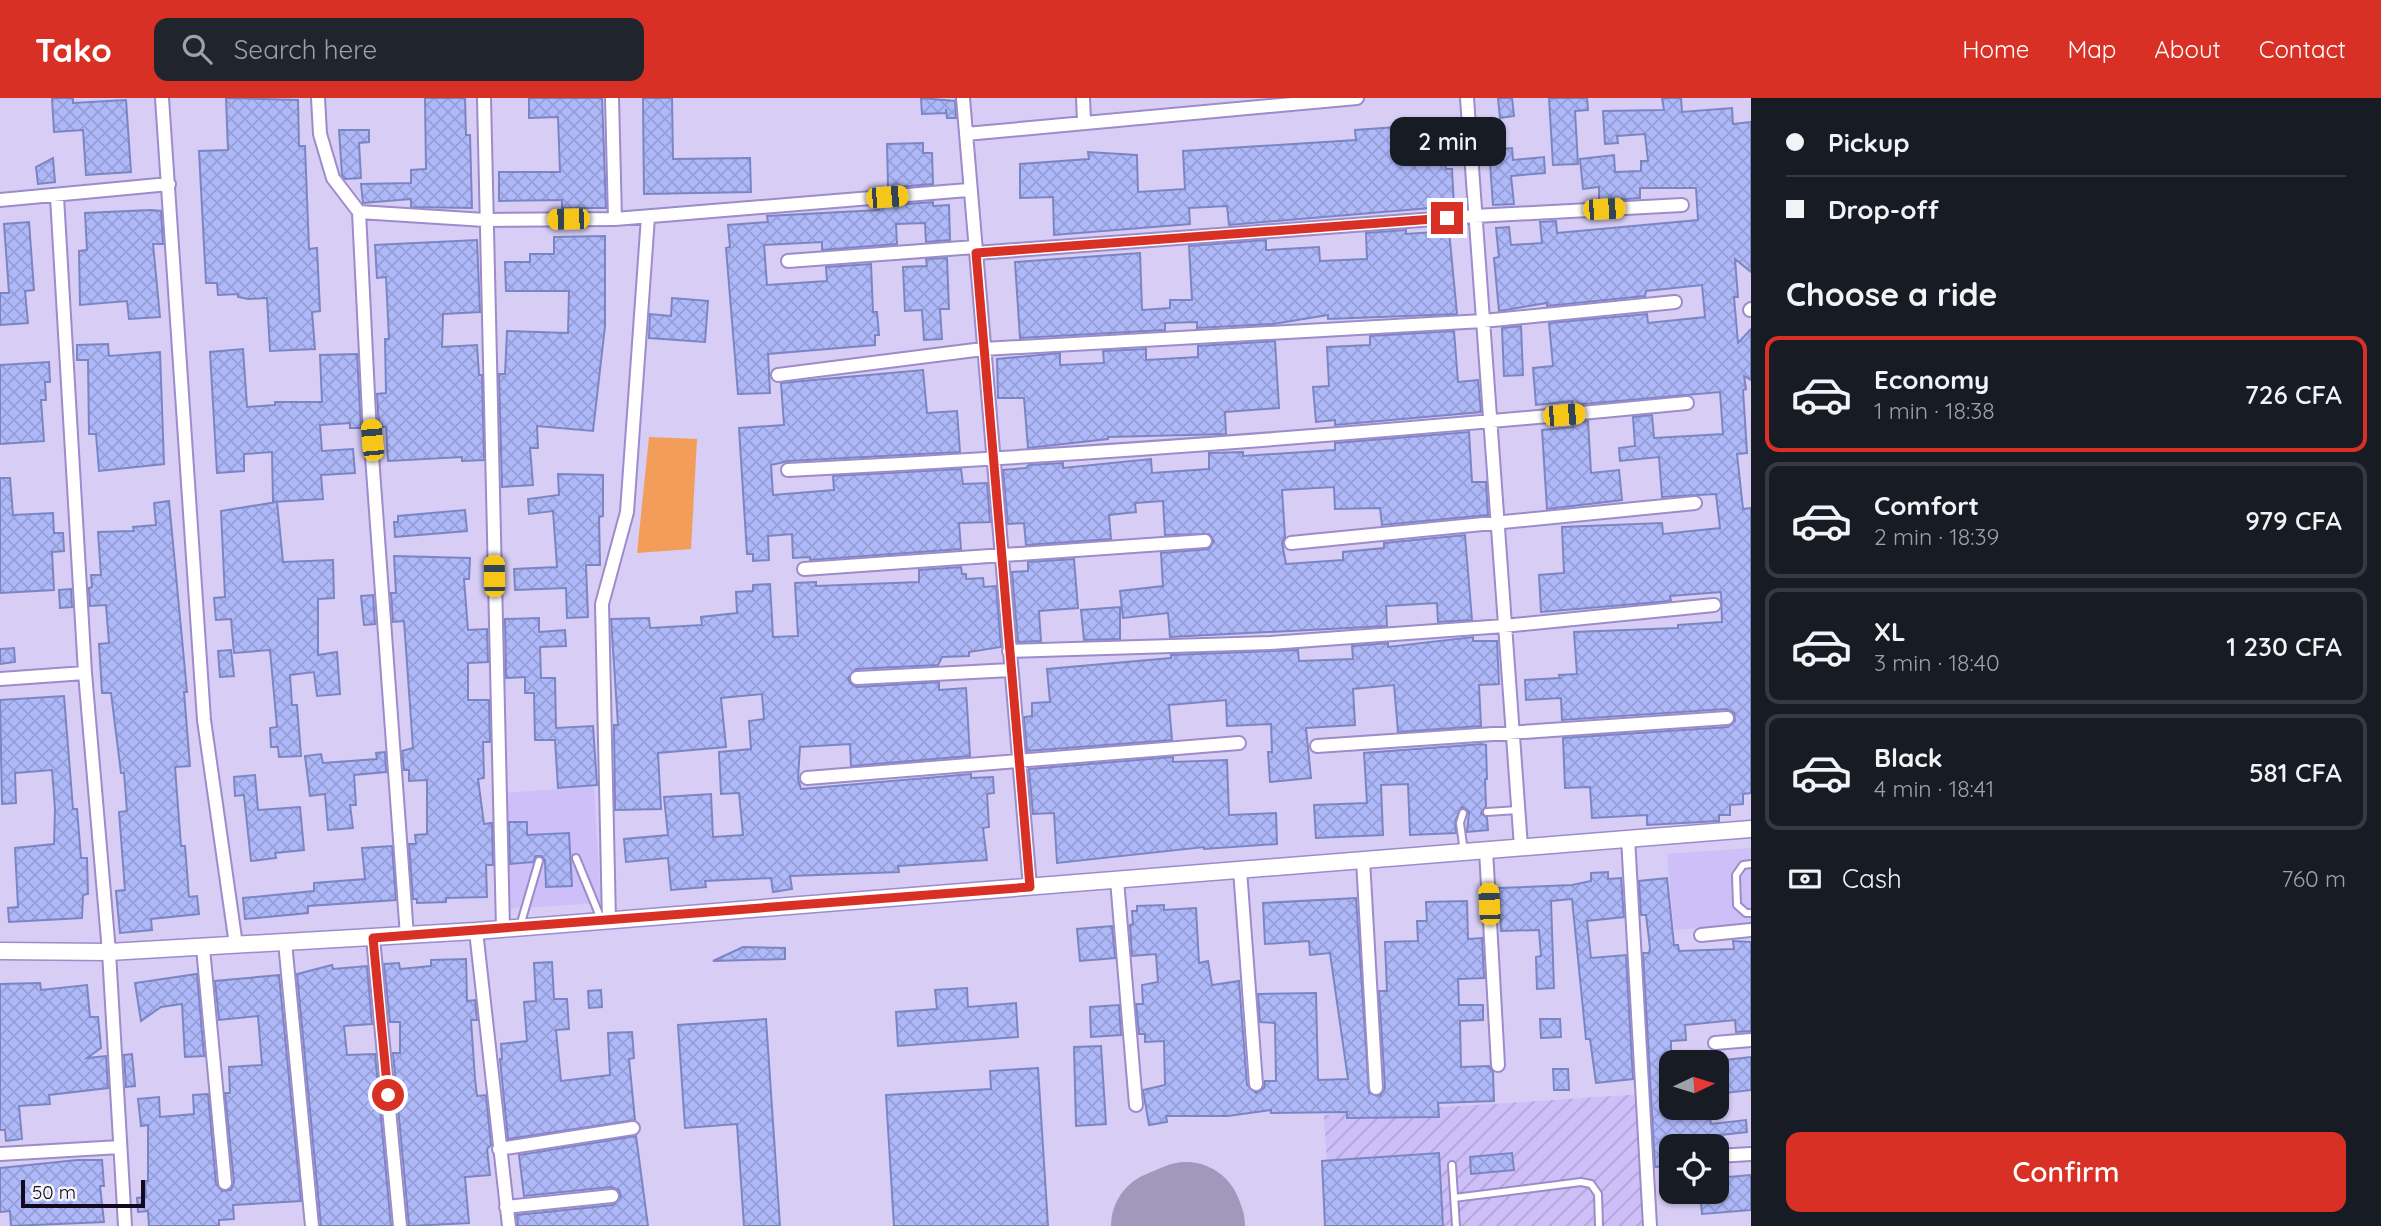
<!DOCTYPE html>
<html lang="en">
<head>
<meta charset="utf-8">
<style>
	:root { --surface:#171b24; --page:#20242c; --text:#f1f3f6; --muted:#9ea1a6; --line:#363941; --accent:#d93025 }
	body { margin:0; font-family:Quicksand,sans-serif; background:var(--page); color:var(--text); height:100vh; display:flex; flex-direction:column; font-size:26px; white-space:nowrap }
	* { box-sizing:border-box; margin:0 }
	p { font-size:23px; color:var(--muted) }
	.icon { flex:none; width:38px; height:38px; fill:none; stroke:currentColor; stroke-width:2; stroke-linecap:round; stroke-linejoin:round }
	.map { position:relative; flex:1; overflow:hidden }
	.panel { display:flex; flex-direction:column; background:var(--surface); width:630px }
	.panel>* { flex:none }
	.hud { display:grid; align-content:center; height:154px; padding:0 35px; background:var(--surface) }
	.needle { width:46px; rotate:86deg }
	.tools { position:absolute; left:1659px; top:952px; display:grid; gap:14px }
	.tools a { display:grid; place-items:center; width:70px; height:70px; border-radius:14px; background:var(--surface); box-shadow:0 2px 5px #0004; font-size:35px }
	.scale { position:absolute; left:21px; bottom:18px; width:124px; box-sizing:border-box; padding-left:7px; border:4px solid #11091f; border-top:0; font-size:19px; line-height:24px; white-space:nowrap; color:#11091f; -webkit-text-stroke:5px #f5f3fa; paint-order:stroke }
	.end { position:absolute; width:32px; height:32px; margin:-16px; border:9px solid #d93025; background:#fff; box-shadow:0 0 0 4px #fff }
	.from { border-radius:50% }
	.bubble { position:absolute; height:49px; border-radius:14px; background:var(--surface); box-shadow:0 2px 5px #0004; font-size:23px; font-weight:600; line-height:49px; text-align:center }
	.car { position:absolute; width:21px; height:42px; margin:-21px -10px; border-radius:9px; box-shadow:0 0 5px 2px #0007; background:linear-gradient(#f5c518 24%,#345 0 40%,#f5c518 0 76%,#345 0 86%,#f5c518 0) }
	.hud b { display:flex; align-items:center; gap:24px; height:66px; font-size:26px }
	.hud b+b { border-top:2px solid var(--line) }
	.hud i { width:18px; height:18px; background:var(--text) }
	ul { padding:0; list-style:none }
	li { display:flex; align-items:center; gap:21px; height:116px; margin:0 14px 10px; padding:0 21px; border:4px solid var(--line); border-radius:14px }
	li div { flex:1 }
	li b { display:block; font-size:26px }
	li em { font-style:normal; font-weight:600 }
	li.current { border-color:var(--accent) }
	li>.icon { width:63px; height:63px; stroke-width:1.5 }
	h2 { padding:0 35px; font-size:32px; line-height:84px }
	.pay { display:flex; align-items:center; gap:18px; height:77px; padding:0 35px; font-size:26px }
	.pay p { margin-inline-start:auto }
	.button { display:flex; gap:14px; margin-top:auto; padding:14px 35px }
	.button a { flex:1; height:80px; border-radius:14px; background:var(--accent); color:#fff; font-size:28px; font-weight:600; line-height:80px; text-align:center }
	header { display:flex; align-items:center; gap:42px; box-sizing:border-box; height:98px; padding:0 35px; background:var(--accent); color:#fff }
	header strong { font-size:33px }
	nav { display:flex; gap:38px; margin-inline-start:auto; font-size:24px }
	.search { width:490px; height:63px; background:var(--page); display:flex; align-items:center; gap:18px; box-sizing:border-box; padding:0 24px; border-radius:14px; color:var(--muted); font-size:26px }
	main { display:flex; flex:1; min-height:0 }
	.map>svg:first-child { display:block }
	.built { fill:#cebff9 }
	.industrial { fill:url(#industrial-furrows) }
	.grass { fill:#f39d5a }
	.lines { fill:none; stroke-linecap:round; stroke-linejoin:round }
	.runway { stroke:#a298bc; stroke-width:112 }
	.building { fill:url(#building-cross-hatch); stroke:#7c85c3; stroke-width:2 }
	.service-casing { stroke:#9d8bca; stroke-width:10 }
	.minor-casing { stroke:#9d8bca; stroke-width:16 }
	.tertiary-casing { stroke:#9d8bca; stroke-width:19 }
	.service { stroke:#fff; stroke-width:6 }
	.minor { stroke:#fff; stroke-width:12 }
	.tertiary { stroke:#fff; stroke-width:16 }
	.route { stroke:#d93025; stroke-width:9 }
</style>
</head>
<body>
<header>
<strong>Tako</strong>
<div class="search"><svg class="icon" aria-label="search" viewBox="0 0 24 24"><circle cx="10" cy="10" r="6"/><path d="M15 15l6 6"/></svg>Search here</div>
<nav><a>Home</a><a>Map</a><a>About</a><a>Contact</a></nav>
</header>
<main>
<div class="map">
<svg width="1751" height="1128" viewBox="0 0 1751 1128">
	<defs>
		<pattern id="industrial-furrows" width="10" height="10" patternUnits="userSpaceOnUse" patternTransform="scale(1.75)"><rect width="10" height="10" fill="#cebff9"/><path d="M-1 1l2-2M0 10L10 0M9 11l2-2" fill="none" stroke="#b0a3d5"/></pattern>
		<pattern id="building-cross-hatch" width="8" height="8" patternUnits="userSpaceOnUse" patternTransform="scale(1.75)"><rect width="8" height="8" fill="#afb9fa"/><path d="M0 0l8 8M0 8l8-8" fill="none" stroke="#969ed6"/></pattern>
	</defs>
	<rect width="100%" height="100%" fill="#d7cdf5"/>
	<!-- built -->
	<path class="built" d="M594 689 601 805 505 811 498 695Z
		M1751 750V826L1674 832 1667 756Z"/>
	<!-- industrial -->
	<path class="industrial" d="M1645 996 1655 1128H1331L1324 1017Z"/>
	<!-- grass -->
	<path class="grass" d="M649 339 697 341 691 451 637 455Z"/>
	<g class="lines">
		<!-- runway -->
		<path class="runway" d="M1167 1128 1186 1120 1189 1128"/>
	</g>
	<!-- building -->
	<path class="building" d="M52 0H73V5L126 2 131 74 86 77 83 32 54 34Z
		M226 0 298 2 299 48H305L309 151 317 150 320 213 312 214 315 251 270 253 267 200 248 201 238 199V196L218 197 217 185H206L199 53 228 52Z
		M425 0H465L466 37H470L472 110 411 109V101L363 105 361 86 411 85V72L426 71Z
		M529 0H602L606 110H562V102L499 103V74H560L558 19 529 20Z
		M643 0H672L673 61 750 60 751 94 644 96Z
		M921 0 955 3 956 20H947L946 11V15L922 16Z
		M1498 0H1512L1514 18 1500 20Z
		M1549 0H1587L1588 12 1575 13 1578 66 1553 67Z
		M1662 0H1681L1682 14 1732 10 1733 26 1751 24V174L1735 161 1738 199H1734L1738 245 1751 231V282L1744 278 1746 291 1743 292 1747 355 1737 356 1743 411 1751 410V695L1743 696V706L1730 707V717H1719V723L1647 727V717L1592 720 1590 689 1565 690 1563 640 1728 629 1735 623 1734 615 1726 611 1562 622 1561 600 1526 602 1525 582 1560 580 1559 577 1577 576 1574 534 1678 530V527L1722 524 1721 494 1670 498 1671 503 1541 514 1539 477 1564 475 1562 429 1662 425 1663 436 1720 430 1716 396 1662 399 1659 359 1620 363 1619 350 1635 348 1633 319 1652 317 1654 340 1723 336 1720 294 1572 307V303L1536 307 1533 270 1553 268 1549 225 1647 216 1648 225 1705 219 1702 187 1646 193 1645 198 1547 208V205L1499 213 1494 160 1499 159 1496 130 1509 129 1511 147 1542 145 1540 124 1556 123 1557 135 1698 122 1696 90H1640V100L1599 103V89L1583 91 1580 61 1614 57 1615 74 1641 73V63H1648L1645 36 1617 38 1618 45 1605 46 1603 13 1664 12Z
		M1397 29H1444L1446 71H1452L1454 108 1229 127 1227 108 1189 110 1190 126 1054 137 1053 99 1020 100V66L1089 61 1088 54 1137 57 1138 94 1185 91 1183 53 1356 42 1355 32Z
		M339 32H369V44L359 45 361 80 345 81 342 77Z
		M923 45V55H932L933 86 888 90 887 46Z
		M1512 50 1513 62 1544 59 1545 75 1511 78 1514 106 1493 107 1489 52Z
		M53 60 55 84 38 86 36 69Z
		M933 104V108L949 107 950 142 926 144 925 125 896 126 897 146 822 152V144L764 147 767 187 827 183 826 169 871 166 873 214H877L879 237H875V247L768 256 770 295 738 296 726 150 730 149 728 127 768 124 767 118 879 112V108Z
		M151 112 161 113 163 146H153L160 219 129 221 127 203 80 207 79 153 87 152 85 115Z
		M29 124 34 192 25 193 28 225 0 227V195H9L4 126Z
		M1406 132V136L1449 133 1457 216 1328 221V217L1273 226 1197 230V224L1165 225V232L1020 240 1015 164 1140 155 1142 212 1170 210V202H1192L1189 148 1266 142V152L1319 149 1320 163 1367 161 1366 135Z
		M605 138V228L593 333 537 328 538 350H530L533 387 502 389 499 276H505L507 233 568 235 569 193H506L505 164H530V156H554V139Z
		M477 142 480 214 443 216 442 249 477 247 479 277H482L484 362 462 363V359L388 363 386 329H379L377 296 386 295 385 241H389L386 179 377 180 375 147Z
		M947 160 949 211H940L942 241 924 242 922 212 905 213 903 169 927 168 926 161Z
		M672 200 708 203 705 244 649 240 650 216 671 218Z
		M1521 228 1523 277 1504 278 1502 230Z
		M1454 233 1458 284 1478 282 1481 314 1335 327V322L1316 324 1313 289 1329 288 1327 249 1370 247V238Z
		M1275 243 1279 310 1225 314 1226 336 1108 339V341L1028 350 1024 300H998L997 261 1060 255V267L1104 265 1103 253 1146 251V262L1198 259V248Z
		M108 246 109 258 160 254 164 366 99 373 96 336H89L88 262H77V247Z
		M243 251 247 309 275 307V304H322L320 257 357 256 361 330H350V325L320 327 322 353 353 351 355 375 321 377 323 401 273 404 272 354 244 356V373L217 375 210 254Z
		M49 264 50 284H45L46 302H41L44 343 0 346V267Z
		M923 272 927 315 957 313 960 354 788 363 771 367 773 397 834 392 833 378 961 371 963 386 987 385 990 424 959 425 961 451 810 462V459L793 460 792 436 768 438 769 462 753 463V456H747L739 330 784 327 781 285Z
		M1588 323 1591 375 1619 372 1622 402 1547 411 1542 332 1573 329V325Z
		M1469 334 1472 384H1486L1488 417 1382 427 1380 410 1335 411 1334 389 1282 392 1285 439 1282 445 1286 466 1343 462V454L1384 450V445L1465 437 1472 522 1438 524 1437 505 1386 508 1387 528 1170 539 1168 515 1123 520 1120 493 1163 488 1161 455 1209 451 1214 443 1209 436 1165 437 1163 403 1135 405 1136 414 1109 417 1111 441 1026 447 1024 425 1008 426 1003 372 1026 370 1029 367 1063 365V370L1151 361 1152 375 1209 371V355L1243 354V358L1335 352V345Z
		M558 376 603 377V418L599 419 600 467H586L588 519 567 520 566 490 515 492 514 471 557 469 553 413 529 416 528 401 559 397Z
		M0 380H10L13 417 53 415 54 435H63L64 453 52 454 54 492 0 495Z
		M169 403 187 594H184L190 668 175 669 181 748H185L189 799 197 798 199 816 151 821 152 832 120 835 116 793 125 792 119 714 127 713 124 675H121L111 595H102L99 546 109 545 106 507 90 508 89 490 92 489 91 477H101L98 434 134 433 133 429 156 427 154 405Z
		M277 404 283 464 333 462 334 500 318 501V557L337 554 340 596 317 598 314 574 290 577 292 607H297L301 658 279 659 278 649H271L270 630 277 629 270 552 234 555 231 521 216 522 214 500 225 499 221 413Z
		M465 412 467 433 395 439 394 424H398V418Z
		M394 458 470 460 469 481H464L468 532 487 531 488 564 468 565V602H489L490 644H483L484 680 478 681 484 726 492 725 493 767H486L487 799 446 800V804L417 805V801H413L409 746H416L415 737 427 736V682L409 683V672H404L402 653 413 650 404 523 393 524 391 495H396Z
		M1074 461 1078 510 1039 513 1041 543 1018 544 1012 474 1028 473V464Z
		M961 469 962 476H966V481L983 480 984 489 996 488 1001 549 969 554V558L942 559 938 567 856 571 848 580 850 585 857 589 939 584V592L966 590 970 658 851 668 850 646 800 649 798 681 801 691 971 676V680L993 679 994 695 987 696 989 729 983 730 987 762 898 768 899 774 790 778 792 791 773 794 771 780 705 783 706 789 671 792 668 760 626 764 624 741 668 737 664 699 711 696 713 739 743 737 739 695 721 696 719 654 751 651 749 623 764 621 762 596 721 600 726 649 658 655 661 711 615 712 614 627H618L611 521 649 520 650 530 702 527 701 519 737 515 736 494 753 493V487L770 486 773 539 798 538 795 485 816 484V488L919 484V472Z
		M71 491 72 509 60 510 59 492Z
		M373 497 375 526 364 527 361 498Z
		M1120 509V541L1084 542 1081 512Z
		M539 520V534L565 532 566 548 540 549 541 580H555L556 630 593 628 597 687 558 690 555 642H535L534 595H525V579L506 580 505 521Z
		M1473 539V543H1497L1499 586 1479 587 1481 628 1398 634 1394 587 1353 591 1355 627 1306 630 1311 680 1270 684 1268 654H1272L1271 626 1227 628 1226 602 1169 607 1172 642 1027 653 1024 619 1032 618V605L1050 604 1047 571 1171 560V557L1298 552 1299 563 1353 561 1352 548 1388 545V549Z
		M14 550 15 564 0 566V551Z
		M231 552 234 578 220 579 218 553Z
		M64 598 73 711H77L81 760H87L88 796 83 797 82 820 9 824 8 810 18 809 15 750 54 746 55 711 52 672 15 675 16 705 2 706 0 602Z
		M1482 646 1486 647 1487 681H1485L1486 708 1481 715 1487 720 1488 732 1467 734 1469 714 1462 709 1455 723 1456 735 1410 737 1408 686 1381 687 1383 737 1316 740 1314 707 1367 705 1364 655Z
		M385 654 386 674 354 677 356 707H350L353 730 328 732 325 696 310 698 305 658 321 656 323 665 377 661 376 655Z
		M1173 659V664L1227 662 1229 717 1276 715 1277 746 1204 751V749L1057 765 1054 715 1033 716 1029 671Z
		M255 677 258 712 300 709 304 752 275 755 276 760 251 763 244 697 235 698 234 679Z
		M509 724H527V737L569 735 572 788 546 789 545 762 541 758H536L533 764 510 766Z
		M392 748 396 802 308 808V815L245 821 243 800 314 793V785L365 781 362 750Z
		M1608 774V781L1621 780 1624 819 1587 823 1591 860 1626 857 1633 981 1596 985 1590 941H1586L1572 801 1551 803 1554 890 1537 891 1536 859 1541 858 1539 832 1501 833 1499 790 1572 787 1591 783V775Z
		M1667 780 1674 847H1678L1679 853 1734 851 1733 843 1751 844V933L1736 934 1735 922 1685 927 1686 942 1671 943V1012H1709L1711 1026 1746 1022 1747 1034 1694 1040 1695 1048H1671V1067L1655 1069 1643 855H1649L1650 850 1646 817H1641L1639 783Z
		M1356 800 1369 995 1380 998 1385 990 1379 893H1387L1385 844 1418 843 1417 823H1427L1426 804 1467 803 1468 841 1482 840 1484 880 1458 881 1459 907H1483V922L1460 923 1461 969 1489 968 1493 974 1494 1003 1438 1005 1439 1019 1347 1020V1014L1271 1015V1012L1228 1018H1166L1167 1024 1149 1027 1143 992 1165 987 1164 943 1145 944V936H1139L1136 906H1143L1142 887 1158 884 1156 856 1132 858 1130 827 1133 826 1132 813H1137V808L1164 807V812L1196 810 1199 865 1208 863 1212 887 1239 883 1247 987 1256 995 1264 990 1265 983H1276L1275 925 1260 924 1258 896 1316 895 1318 982 1348 981 1330 855 1310 857 1309 843 1265 846 1263 805Z
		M1112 828 1115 860 1080 863 1077 831Z
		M743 849 785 850V861L713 863Z
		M466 861 467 903 475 902 477 922H471L475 981 477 998 486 997 491 1047 487 1051 490 1077 465 1079 469 1125 409 1128 393 955H400V924H390L384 866 399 865 400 871 431 868V862Z
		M552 864 554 901H567L569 931 556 932 561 983 610 977 608 935 632 934 634 960 629 961 635 1022 508 1041 500 961H502L501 946 527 943 524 904 536 903 534 865Z
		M332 867 333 871 367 868 372 926 344 928 347 957 375 956 391 1128H321L297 876Z
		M197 876 204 958 185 959 182 906 161 909 141 923 135 885Z
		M279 877 301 1103 233 1107 234 1121 219 1122V1128H149L148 1113 138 1114 137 1100 146 1099 145 1083H148V1027L141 1028 138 1001 159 999 160 1019 194 1016 193 997 208 996 216 1086 222 1093 231 1092 234 1084 225 995H230L229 969 262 967 258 918 219 922 215 883Z
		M40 885 41 892 87 887 90 919H98L101 950 87 960 106 958 108 990 49 997 50 1006 19 1008 22 1041 6 1043 5 1032H0V886Z
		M967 890 968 909 1016 905 1018 939 898 948 896 914 937 911 935 892Z
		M601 892 602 909 589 910 588 893Z
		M1119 907 1121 937 1091 939 1090 909Z
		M766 921 780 1128H744L737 1026 685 1030 678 927Z
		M1540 921H1560L1561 939 1541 940Z
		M1101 948 1106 1026 1076 1028 1074 949Z
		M132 956 135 988 126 989 124 957Z
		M1751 959V992L1717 996V963Z
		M1038 970 1048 1128H894L886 997 991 991 990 973Z
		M1553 971H1568L1569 992H1554Z
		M636 1038 648 1128H518L517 1117 613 1107 621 1098 619 1092 611 1089 524 1098 519 1057Z
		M1439 1055 1443 1128H1325L1322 1063Z
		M1512 1055 1514 1072 1471 1076 1470 1059Z
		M77 1062H102L104 1088H100L104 1124 11 1128 10 1113 0 1114V1070Z
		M1751 1077V1112L1702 1116 1700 1094H1717V1080Z"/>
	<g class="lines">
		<!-- service casing -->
		<g class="service-casing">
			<path id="service" d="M1487 714 1518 712
				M1463 715 1460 725 1464 754
				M576 760 601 821
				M1751 766 1743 767 1736 777 1737 807 1746 815H1751
				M520 828 539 763
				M1452 1067 1456 1128
				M1454 1100 1581 1084 1591 1086 1598 1096 1599 1128"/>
		</g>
		<!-- minor casing -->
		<g class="minor-casing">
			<path id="minor" d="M162 0 204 622 236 847
				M318 0 320 36 333 80 359 114 369 317 407 838
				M484 0 503 831
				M612 0 615 121
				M963 0 1030 789
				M1083 0 1084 24
				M1467 0 1521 749
				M966 36 1357 0
				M57 99 85 575 109 854 125 1128
				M0 102 169 86
				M359 114 485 122 615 121 968 92
				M976 155 1475 118 1682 107
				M788 163 975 149
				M1750 212 1751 211
				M778 277 983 251 1483 223 1675 204
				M788 372C1088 357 1388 334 1687 305
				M1291 445 1695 405
				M804 471 1205 443
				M1009 553 1270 545 1504 528 1714 507
				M857 580 1011 572
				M0 581 85 575
				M1317 648 1727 620
				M807 680 1239 645
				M1628 740 1650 1128
				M1486 752 1498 967
				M1363 762 1376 990
				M1240 772 1256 986
				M1117 782 1136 1007
				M609 823 602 506 627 414 648 119
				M476 833 509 1128
				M1701 837 1751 832
				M373 840 400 1128
				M285 844 312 1128
				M203 850 225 1085
				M1715 945 1751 942
				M499 1051 633 1030
				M0 1056 120 1049
				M1717 1058 1751 1056
				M506 1109 612 1098"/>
		</g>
		<!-- tertiary casing -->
		<g class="tertiary-casing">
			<path id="tertiary" d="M0 853 109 854 476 833 1751 731"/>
		</g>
		<!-- service -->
		<use href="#service" class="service"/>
		<!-- minor -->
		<use href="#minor" class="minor"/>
		<!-- tertiary -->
		<use href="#tertiary" class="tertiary"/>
	</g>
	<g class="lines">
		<!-- route -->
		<path class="route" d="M388 997 373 840 1030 789 976 155 1447 120"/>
	</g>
</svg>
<div class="tools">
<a><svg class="needle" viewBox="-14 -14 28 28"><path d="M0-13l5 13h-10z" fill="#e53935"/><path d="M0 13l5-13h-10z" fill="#9ea1a6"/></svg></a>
<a><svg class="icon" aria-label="locate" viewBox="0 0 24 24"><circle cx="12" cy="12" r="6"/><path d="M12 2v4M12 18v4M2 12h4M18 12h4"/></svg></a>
</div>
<div class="scale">50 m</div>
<i class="end from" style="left:388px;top:997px"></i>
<i class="end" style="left:1447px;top:120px"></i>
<div class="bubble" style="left:1390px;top:19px;width:116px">2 min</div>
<i class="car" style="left:887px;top:99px;rotate:85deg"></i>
<i class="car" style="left:1604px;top:111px;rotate:87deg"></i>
<i class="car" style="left:568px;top:121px;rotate:269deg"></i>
<i class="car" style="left:1564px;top:317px;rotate:85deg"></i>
<i class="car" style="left:372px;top:342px;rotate:355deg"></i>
<i class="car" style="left:494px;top:478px;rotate:359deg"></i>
<i class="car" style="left:1489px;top:806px;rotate:357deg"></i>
</div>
<section class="panel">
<div class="hud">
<b><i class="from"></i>Pickup</b>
<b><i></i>Drop-off</b>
</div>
<h2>Choose a ride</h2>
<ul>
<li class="current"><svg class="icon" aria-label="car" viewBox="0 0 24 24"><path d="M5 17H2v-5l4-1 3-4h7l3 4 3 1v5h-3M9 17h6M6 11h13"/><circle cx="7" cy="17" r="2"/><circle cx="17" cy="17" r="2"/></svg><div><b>Economy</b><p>1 min · 18:38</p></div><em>726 CFA</em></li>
<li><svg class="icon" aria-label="car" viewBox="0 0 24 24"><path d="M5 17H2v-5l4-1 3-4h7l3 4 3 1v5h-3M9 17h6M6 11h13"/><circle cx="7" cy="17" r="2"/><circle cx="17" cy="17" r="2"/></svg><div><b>Comfort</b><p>2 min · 18:39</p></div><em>979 CFA</em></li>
<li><svg class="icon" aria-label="car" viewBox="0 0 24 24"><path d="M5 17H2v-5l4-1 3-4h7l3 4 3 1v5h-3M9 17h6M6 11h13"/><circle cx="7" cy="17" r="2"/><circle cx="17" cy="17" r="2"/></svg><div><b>XL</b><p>3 min · 18:40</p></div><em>1 230 CFA</em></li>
<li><svg class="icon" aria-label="car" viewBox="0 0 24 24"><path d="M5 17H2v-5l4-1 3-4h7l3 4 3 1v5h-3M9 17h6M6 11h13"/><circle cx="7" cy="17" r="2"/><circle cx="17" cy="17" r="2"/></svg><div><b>Black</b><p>4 min · 18:41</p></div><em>581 CFA</em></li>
</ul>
<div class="pay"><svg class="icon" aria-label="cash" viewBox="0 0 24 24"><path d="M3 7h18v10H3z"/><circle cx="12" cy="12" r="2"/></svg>Cash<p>760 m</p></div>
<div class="button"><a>Confirm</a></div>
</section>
</main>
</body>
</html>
